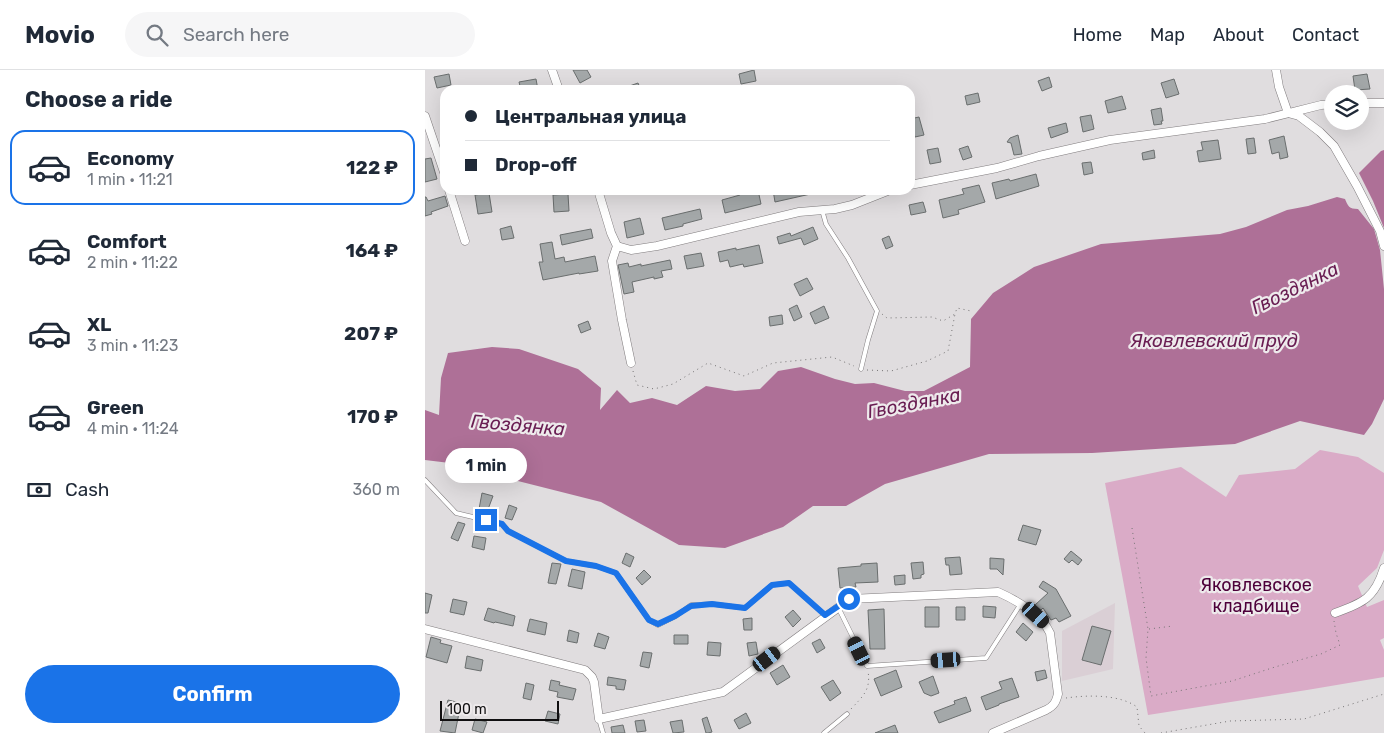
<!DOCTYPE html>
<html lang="en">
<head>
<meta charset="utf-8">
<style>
	:root { --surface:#fff; --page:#f6f6f7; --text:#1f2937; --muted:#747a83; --line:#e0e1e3; --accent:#1a73e8 }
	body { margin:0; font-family:Rubik,sans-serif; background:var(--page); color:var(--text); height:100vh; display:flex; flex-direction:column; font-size:19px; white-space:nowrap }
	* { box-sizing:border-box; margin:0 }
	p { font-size:16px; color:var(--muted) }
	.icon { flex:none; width:28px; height:28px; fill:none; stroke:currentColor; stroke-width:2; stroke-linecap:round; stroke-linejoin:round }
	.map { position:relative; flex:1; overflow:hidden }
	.panel { display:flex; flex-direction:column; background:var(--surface); width:425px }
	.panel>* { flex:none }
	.top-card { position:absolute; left:15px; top:15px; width:475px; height:110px; border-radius:15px; box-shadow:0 5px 20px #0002; display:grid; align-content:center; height:110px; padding:0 25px; background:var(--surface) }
	.fabs { position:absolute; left:899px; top:15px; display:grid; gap:10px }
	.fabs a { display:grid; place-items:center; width:45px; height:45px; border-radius:50%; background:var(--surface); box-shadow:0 5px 20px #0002; font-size:25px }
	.scale { position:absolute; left:15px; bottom:12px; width:119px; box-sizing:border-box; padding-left:5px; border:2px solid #111011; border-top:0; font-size:14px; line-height:18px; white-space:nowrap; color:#111011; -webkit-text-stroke:4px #eeeaec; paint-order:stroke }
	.end { position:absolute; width:22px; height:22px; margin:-11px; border:6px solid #1a73e8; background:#fff; box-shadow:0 0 0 2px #fff }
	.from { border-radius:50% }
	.bubble { position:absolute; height:35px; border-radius:18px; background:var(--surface); box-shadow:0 5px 20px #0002; font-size:16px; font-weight:700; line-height:35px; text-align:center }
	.car { position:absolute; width:15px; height:30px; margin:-15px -8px; border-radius:6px; box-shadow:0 0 4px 1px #0007; background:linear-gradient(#222 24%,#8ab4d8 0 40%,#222 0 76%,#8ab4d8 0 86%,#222 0) }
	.top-card b { display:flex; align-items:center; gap:18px; height:48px; font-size:19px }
	.top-card b+b { border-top:1px solid var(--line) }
	.top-card i { width:12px; height:12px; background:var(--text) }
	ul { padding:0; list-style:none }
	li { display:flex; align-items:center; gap:15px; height:75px; margin:0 10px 8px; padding:0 15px; border:2px solid transparent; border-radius:15px }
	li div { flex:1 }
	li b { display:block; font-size:19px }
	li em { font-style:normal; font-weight:700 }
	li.active { border-color:var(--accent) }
	li>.icon { width:45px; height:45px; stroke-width:1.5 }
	h2 { padding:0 25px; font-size:22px; line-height:60px }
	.pay { display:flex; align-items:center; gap:12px; height:55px; padding:0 25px; font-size:19px }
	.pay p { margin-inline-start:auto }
	.cta { display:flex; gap:10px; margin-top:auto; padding:10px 25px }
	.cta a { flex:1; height:58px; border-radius:30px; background:var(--accent); color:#fff; font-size:20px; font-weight:700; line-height:58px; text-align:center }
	header { display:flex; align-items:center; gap:30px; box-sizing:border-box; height:70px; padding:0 25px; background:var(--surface); border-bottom:1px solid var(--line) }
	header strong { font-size:24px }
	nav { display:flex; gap:28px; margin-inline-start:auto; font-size:18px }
	.search { width:350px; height:45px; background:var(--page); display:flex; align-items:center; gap:12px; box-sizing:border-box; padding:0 18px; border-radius:28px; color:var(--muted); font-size:19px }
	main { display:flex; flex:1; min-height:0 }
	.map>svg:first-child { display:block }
	.built { fill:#dacfd5 }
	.green { fill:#daabc7 }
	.water { fill:#ae7097 }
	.building { fill:#a4a8a9; stroke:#6a6e6e }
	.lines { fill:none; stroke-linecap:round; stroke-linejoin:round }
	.service-casing { stroke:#817d7f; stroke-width:5 }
	.minor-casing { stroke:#817d7f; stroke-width:9 }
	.path { stroke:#757374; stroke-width:1; stroke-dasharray:1 4; stroke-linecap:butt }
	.service { stroke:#fff; stroke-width:4 }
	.minor { stroke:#fff; stroke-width:8 }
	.route { stroke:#1a73e8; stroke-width:6 }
	.labels { text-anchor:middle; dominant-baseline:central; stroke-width:4.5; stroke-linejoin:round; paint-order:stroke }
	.park-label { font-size:18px; fill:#4d003a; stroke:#eeeaec }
	.water-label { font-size:19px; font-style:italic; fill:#691d52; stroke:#eeeaec }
</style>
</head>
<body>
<header>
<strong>Movio</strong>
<div class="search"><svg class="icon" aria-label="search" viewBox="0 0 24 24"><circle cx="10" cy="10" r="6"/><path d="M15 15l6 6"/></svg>Search here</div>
<nav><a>Home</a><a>Map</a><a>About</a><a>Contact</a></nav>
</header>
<main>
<section class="panel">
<h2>Choose a ride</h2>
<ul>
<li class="active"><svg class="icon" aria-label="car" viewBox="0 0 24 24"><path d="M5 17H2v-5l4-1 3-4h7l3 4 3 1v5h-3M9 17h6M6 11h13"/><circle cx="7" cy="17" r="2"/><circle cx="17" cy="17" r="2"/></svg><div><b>Economy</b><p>1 min · 11:21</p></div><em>122 ₽</em></li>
<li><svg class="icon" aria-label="car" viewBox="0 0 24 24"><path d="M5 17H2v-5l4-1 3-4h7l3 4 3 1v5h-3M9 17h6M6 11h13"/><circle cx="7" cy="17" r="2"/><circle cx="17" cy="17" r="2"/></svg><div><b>Comfort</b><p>2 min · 11:22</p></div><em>164 ₽</em></li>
<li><svg class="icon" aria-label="car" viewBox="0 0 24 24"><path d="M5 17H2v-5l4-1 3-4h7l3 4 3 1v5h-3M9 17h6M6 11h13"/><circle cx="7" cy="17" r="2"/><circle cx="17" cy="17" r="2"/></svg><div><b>XL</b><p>3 min · 11:23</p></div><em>207 ₽</em></li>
<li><svg class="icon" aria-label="car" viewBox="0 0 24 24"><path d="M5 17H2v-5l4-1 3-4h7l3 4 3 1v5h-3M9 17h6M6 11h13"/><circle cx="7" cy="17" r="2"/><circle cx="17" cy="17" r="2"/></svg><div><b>Green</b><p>4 min · 11:24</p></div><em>170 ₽</em></li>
</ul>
<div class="pay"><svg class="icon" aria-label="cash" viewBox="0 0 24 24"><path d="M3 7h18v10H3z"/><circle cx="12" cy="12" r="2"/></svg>Cash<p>360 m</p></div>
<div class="cta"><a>Confirm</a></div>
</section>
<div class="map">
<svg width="959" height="663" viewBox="0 0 959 663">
	<rect width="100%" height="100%" fill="#e0dddf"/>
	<!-- built -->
	<path class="built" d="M690 533 688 599 637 611V561Z"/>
	<!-- green -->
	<path class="green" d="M895 380 933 387 959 403V480L952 498 933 516 942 537 959 530V568L955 570 959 580V607L882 620 723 645 680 413 756 397 801 427 814 405 870 399Z"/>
	<!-- water -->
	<path class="water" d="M959 80V158L948 131 934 103 956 81Z
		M912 127 920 129C923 136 924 139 933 139L949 159 955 180 959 219V329L947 354 939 365 875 351 810 374 667 383 564 384 460 414 421 436H388L358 457 300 478 254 475 176 432 85 409 76 392 47 384 33 394 0 390V340L14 345 16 308 23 283 67 277 94 279 153 299 176 318 175 340 192 320 205 333 227 328 252 335 281 316 310 321 335 319 353 301 376 297 410 309 430 314 449 313 480 321H499L545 297 546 249 568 223 609 197 676 174 795 164 821 157 862 140 883 136Z"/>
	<!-- building -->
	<path class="building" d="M148 0H162L166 7 155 13Z
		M329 0 331 11 316 14 314 4Z
		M24 4 26 15 12 18 9 7Z
		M942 4 945 19 930 20 928 6Z
		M624 7 627 17 617 21 613 11Z
		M111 9 113 20H96L94 12Z
		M749 9 754 24 741 28 736 13Z
		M213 13 216 20H196V19Z
		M553 23 555 32 542 35 540 26Z
		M697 26 701 39 683 43 680 31Z
		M736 38 738 51H736L737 54 729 55 726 40Z
		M666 45 669 59 658 62 655 47Z
		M494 47 499 65 490 67 485 49Z
		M641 53 643 62 626 68 623 58Z
		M593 65 597 84 589 85 586 73 582 72 585 68Z
		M859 66 863 87 855 89 854 82 847 84 844 70Z
		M829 68 831 83 823 84 821 69Z
		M793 70 796 89 774 92 772 81 778 80 776 72Z
		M543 76 547 87 538 90 534 79Z
		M513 78 516 92 505 94 502 80Z
		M729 80 730 88 718 90 717 83Z
		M6 88 12 109 0 112V89Z
		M666 92 668 103 659 105 657 93Z
		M611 104 614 116 571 129 567 113 584 109 585 111Z
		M554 115 560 132 533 140 534 144 518 148 514 130 539 124 537 119Z
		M314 120H333L336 134 300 143 297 130 315 125Z
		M348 120H390V123L350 132Z
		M64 123 67 142 53 144 50 125Z
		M143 124 144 141 129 142 128 125Z
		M20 126 23 136 6 142 7 144 0 146V127H1L3 131Z
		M498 132 501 142 486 145 484 135Z
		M275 139 277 149 258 154V156L240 160 237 148Z
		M215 148 219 164 202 168 199 152Z
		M86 156 89 168 77 170 75 159Z
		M388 157 393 169 379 175 376 168 354 174 352 167 365 163 366 166Z
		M166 159 168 168 137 175 135 165Z
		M464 166 468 176 461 179 457 169Z
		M127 172 130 189 139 187 140 192 170 186 173 201 154 204V203L118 210 114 192H118L115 174Z
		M334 175 338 193 319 197 318 194 305 197 303 190 295 192 293 182 311 178V180Z
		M276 183 279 196 262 199 259 186Z
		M245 190 247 199 236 201 238 207 229 209V207L207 212 209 222 199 224 193 195 203 193 204 197 216 194V196Z
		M382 208 388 219 375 226 369 214Z
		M372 235 377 247 369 251 364 239Z
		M399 236 404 248 390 254 385 243Z
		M357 245 358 254 345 256 344 247Z
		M163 251 166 259 156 263 153 255Z
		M57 423 68 426 62 442 54 439Z
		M84 435 92 438 87 450 80 448Z
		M33 452 40 454 33 471 26 468Z
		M598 455 616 460 611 475 593 470Z
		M49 466 61 468 59 480 47 477Z
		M646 481 657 490 653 495 647 490 644 493 639 489Z
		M201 483 209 487 205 497 197 493Z
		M535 487 537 504 525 505 524 495H521L520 488Z
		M565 488 579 489 578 505 572 499H565Z
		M498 492 499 504 496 505V508L488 509 486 493Z
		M127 493 136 494 131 514 123 513Z
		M452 493 453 512 430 513 431 517 415 518 413 498 436 496V494Z
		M147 499 160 502 157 519 143 516Z
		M219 500 226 507 217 515 211 508Z
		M480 505V514L470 515 469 506Z
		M618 511 631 519 646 546 634 552 631 548 626 550 618 538 616 540 610 535 623 523 614 517Z
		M0 523 7 525 3 543H0Z
		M28 529 42 532 39 545 25 542Z
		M558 536 571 537 570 548 558 547Z
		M500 537H514V557H500Z
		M531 537H540V550H531Z
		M63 538 90 546 88 556 70 552 69 553 59 550Z
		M459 539 460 579H445L443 540Z
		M368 540 376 549 368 557 360 547Z
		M327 548V560H319L318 549Z
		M105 549 122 553 120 565 102 561Z
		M598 553 608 562 601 571 591 562Z
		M667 556 686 561 676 595 657 590Z
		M144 560 154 563 152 573 142 571Z
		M173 563 184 567 180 579 169 576Z
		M249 565H263V574H249Z
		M6 567 16 570 15 573 27 576 22 593 1 587Z
		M395 569 400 578 392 583 387 573Z
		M283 572 296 573 295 586 282 585Z
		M331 572 333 584 324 586 322 573Z
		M218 582 227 583 224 598 215 596Z
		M42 586 58 590 56 601 40 598Z
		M358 595 365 607 352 615 345 603Z
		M471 600 477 617 456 626 449 609Z
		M620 600 622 608 612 611 610 602Z
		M508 606 514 623 506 626 499 623 494 612Z
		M183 607 201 610 199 620 191 619V616L182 615Z
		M587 608 594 627 574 634V635L561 640 556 627 577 619 574 612Z
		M126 610 135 612 134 615 151 619 148 630 132 627 133 622 124 620Z
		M408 610 416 623 405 631 396 617Z
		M101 613 109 615 106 630 98 628Z
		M541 627 546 641 514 653 509 642 530 634 529 631Z
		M23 630 36 633 30 663 15 661Z
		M123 641 135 644 133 654 120 651Z
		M321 643 326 653 314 659 309 650Z
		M282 647 287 662 283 663H281L277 649Z
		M50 649 62 652 58 663 47 660Z
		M219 650 221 661 212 662 210 651Z
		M257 650 259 662 248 663 245 652Z
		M198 655 200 663H187L186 657Z
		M470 655 473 663H450Z"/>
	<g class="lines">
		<!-- service casing -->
		<g class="service-casing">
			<path id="service" d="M397 140 401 154 423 188 452 241 443 270 436 299
				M0 410 31 443 77 454 83 461 141 491 171 496 191 503 224 550 233 555 251 546 266 535 287 534 320 538 347 515 364 513 400 545
				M413 537 442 596 561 588 595 535
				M174 649 178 663
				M399 663 422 644"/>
		</g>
		<!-- minor casing -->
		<g class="minor-casing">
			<path id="minor" d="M127 0 134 20
				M851 0 854 17 863 43 874 46 895 62 909 76 932 116 955 161 959 176
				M935 33H959
				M0 46 20 105
				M485 115 572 98 614 86 685 70 840 49 896 35 908 34
				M24 120 40 171
				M173 120 186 163 192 176 206 180 232 176 374 142 410 139 427 135 465 120
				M192 176 187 191 197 250 206 293
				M910 543C938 533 950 528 959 498
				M0 559 160 600 167 607 169 612 174 649 298 622 425 529 573 522C591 530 617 545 625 563L633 624C631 632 629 636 621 640L568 663"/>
		</g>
		<!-- path -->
		<path class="path" d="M457 244 462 248 507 247 518 251 530 244 532 238 546 241
			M442 300 466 301 502 291 523 281 530 244
			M208 301 212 315 229 319 248 314 283 293 319 306 348 293 407 287 429 296
			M707 458 723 559 721 588 726 626 807 611 850 597 896 584 915 575 911 563 909 551
			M724 559 748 556
			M641 628C662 625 694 624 712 637L714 656 720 663
			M426 639C438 626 446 620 443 601
			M736 663 805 651 879 649 959 624"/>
		<!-- service -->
		<use href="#service" class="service"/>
		<!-- minor -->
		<use href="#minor" class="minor"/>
	</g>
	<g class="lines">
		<!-- route -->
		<path class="route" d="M61 450 77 454 83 461 141 491 171 496 191 503 224 550 233 554 250 546 266 536 287 534 320 538 347 515 364 513 400 545 424 529"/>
	</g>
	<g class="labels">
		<!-- park labels -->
		<g class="park-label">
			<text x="831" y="515">Яковлевское<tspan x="831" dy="21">кладбище</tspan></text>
		</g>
		<!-- water labels -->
		<g class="water-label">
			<text transform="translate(870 218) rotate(-26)">Гвоздянка</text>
			<text x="789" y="270">Яковлевский пруд</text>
			<text transform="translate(489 333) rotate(-11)">Гвоздянка</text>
			<text transform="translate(93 355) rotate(5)">Гвоздянка</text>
		</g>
	</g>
</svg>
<div class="fabs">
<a><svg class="icon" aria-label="layers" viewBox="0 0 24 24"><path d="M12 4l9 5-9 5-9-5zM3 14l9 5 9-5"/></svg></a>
</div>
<div class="scale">100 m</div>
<i class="end from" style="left:424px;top:529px"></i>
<i class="end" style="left:61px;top:450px"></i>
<div class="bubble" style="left:20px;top:378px;width:82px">1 min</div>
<i class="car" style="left:611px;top:545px;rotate:132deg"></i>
<i class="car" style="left:434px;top:581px;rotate:334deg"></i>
<i class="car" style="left:342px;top:589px;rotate:53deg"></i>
<i class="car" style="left:521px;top:590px;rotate:266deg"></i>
<div class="top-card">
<b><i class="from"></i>Центральная улица</b>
<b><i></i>Drop-off</b>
</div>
</div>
</main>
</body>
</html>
